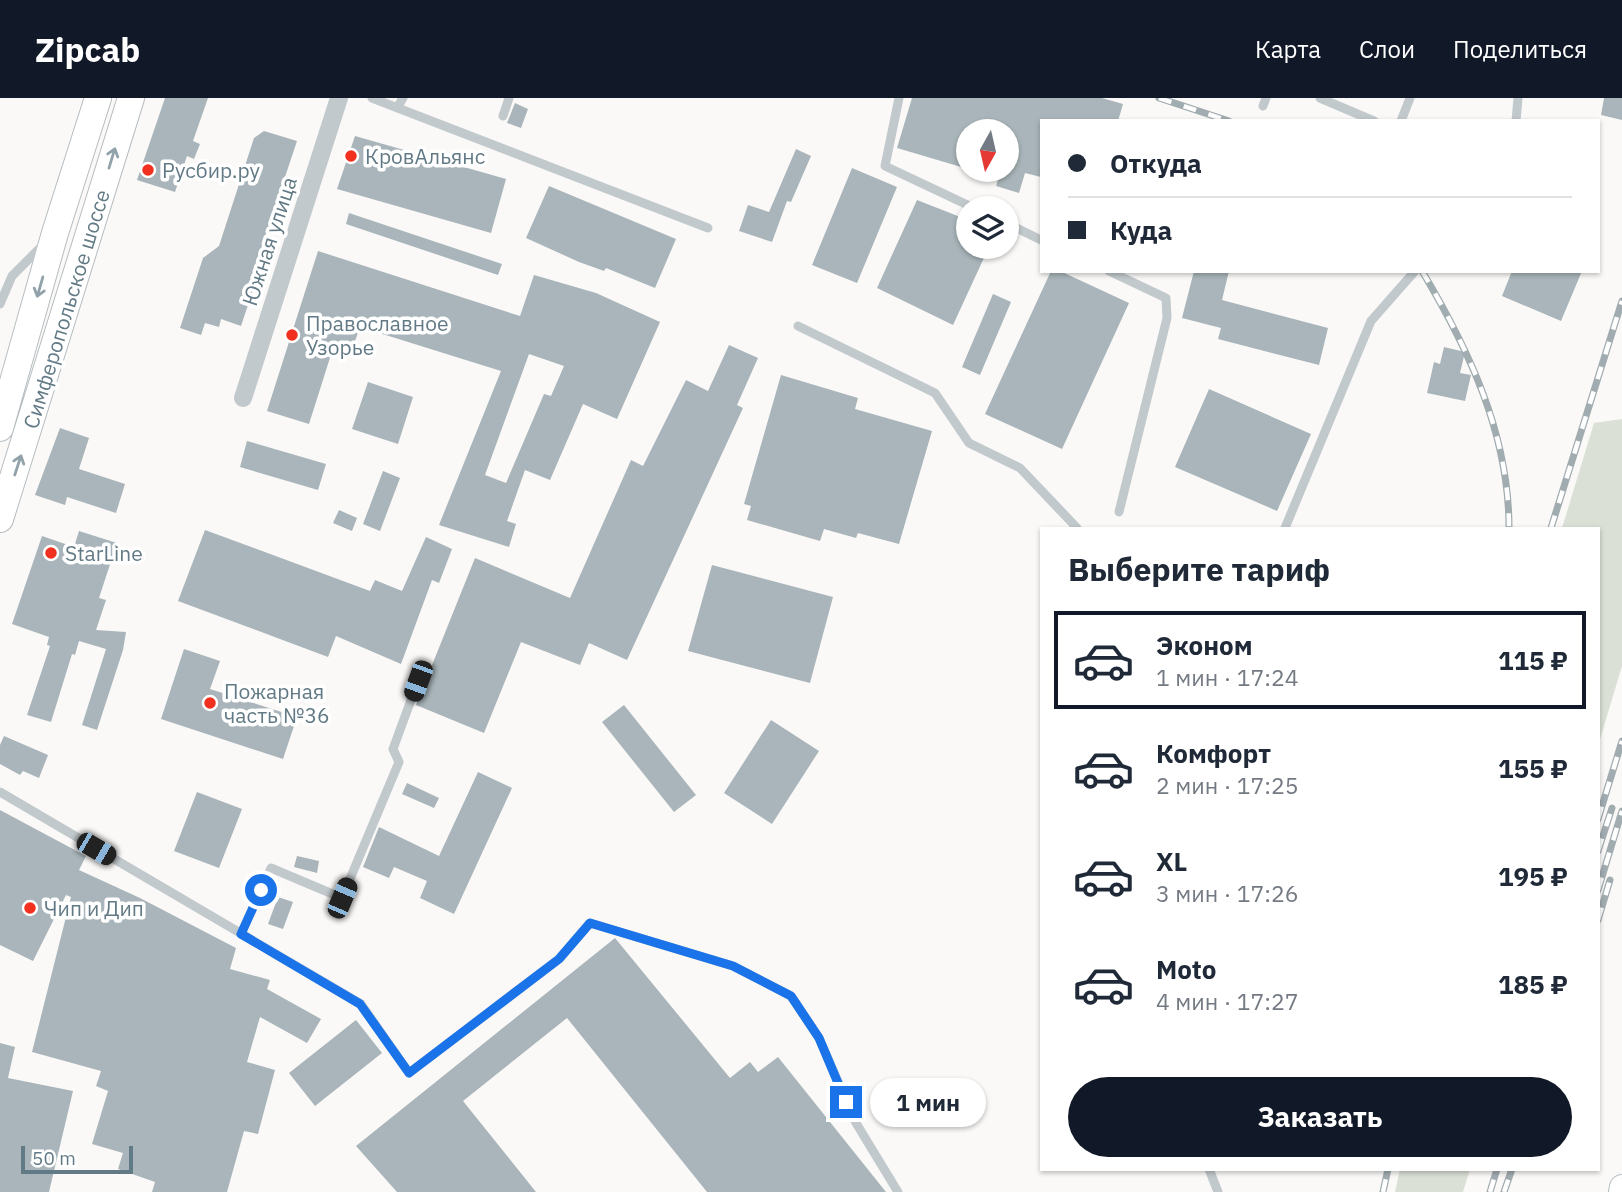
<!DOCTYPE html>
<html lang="ru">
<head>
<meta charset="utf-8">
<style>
	:root { --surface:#fff; --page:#f6f6f7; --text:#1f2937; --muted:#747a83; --line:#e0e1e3; --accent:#111827 }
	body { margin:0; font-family:"IBM Plex Sans",sans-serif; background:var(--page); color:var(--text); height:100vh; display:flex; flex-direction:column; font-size:26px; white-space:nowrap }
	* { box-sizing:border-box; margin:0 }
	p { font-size:23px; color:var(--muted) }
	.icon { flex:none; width:38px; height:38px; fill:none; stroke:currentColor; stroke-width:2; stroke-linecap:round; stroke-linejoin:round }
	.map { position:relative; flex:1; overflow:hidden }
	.drawer { position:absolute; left:1040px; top:429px; width:560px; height:644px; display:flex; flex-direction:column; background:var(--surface); border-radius:0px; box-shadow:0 2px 5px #0004 }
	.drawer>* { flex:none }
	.hud { position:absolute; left:1040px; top:21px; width:560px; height:154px; border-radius:0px; box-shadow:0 2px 5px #0004; display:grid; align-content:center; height:154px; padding:0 28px; background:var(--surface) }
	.needle { width:46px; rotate:188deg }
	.buttons { position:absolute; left:956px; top:21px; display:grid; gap:14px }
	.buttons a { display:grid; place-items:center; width:63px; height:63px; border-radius:50%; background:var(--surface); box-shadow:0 2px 5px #0004; font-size:35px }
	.scale { position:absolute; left:21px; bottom:18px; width:112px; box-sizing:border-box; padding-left:7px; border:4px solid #627a85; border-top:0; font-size:19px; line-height:24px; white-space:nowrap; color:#627a85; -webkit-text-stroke:5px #fff; paint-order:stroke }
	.end { position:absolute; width:32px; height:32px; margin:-16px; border:9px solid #1a73e8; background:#fff; box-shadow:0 0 0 4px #fff }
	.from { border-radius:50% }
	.bubble { position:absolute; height:49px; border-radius:24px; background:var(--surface); box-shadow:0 2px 5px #0004; font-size:23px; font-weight:700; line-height:49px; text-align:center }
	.car { position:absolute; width:21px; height:42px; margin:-21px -10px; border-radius:9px; box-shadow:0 0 5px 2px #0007; background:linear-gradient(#222 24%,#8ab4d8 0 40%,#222 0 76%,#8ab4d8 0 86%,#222 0) }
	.hud b { display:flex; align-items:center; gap:24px; height:66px; font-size:26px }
	.hud b+b { border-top:2px solid var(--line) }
	.hud i { width:18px; height:18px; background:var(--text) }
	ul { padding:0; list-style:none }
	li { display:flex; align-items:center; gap:21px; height:98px; margin:0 14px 10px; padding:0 14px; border:4px solid transparent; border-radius:0px }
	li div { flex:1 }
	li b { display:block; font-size:26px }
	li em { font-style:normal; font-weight:700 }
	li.current { border-color:var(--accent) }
	li>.icon { width:63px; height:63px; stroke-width:1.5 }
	h2 { padding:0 28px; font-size:32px; line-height:84px }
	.cta { display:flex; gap:14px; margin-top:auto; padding:14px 28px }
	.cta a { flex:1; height:80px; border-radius:42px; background:var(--accent); color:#fff; font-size:28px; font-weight:700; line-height:80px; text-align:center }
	header { display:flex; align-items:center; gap:42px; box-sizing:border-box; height:98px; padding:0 35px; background:var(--accent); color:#fff }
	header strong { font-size:33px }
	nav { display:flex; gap:38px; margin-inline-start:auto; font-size:24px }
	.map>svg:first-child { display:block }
	.green { fill:#dbe0d6 }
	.building { fill:#a9b5ba; fill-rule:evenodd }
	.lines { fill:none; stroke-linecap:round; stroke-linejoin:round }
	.secondary-casing { stroke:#b5bdc1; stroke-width:26 }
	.primary-casing { stroke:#b6bdc0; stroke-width:28 }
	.lane { stroke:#c2c9cc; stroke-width:9 }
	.street { stroke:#c2c9cc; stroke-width:18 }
	.secondary { stroke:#fff; stroke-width:24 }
	.primary { stroke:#fff; stroke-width:26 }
	.rail-casing { stroke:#a1acb1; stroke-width:7 }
	.rail { stroke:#fff; stroke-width:4.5; stroke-dasharray:13; stroke-linecap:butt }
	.oneway { stroke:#91a2aa }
	.route { stroke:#1a73e8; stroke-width:9 }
	.poi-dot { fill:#f2301f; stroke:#fff; stroke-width:2.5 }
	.labels { text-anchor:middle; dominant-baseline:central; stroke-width:7; stroke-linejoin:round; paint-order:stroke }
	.poi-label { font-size:21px; fill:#627a85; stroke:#fff; text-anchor:start }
	.street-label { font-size:21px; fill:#627a85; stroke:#fff }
</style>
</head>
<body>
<header>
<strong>Zipcab</strong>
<nav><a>Карта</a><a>Слои</a><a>Поделиться</a></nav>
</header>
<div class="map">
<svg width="1622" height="1094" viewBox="0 0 1622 1094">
	<rect width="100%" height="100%" fill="#faf9f7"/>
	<!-- green -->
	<path class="green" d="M1622 321V568L1598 648V430H1562L1594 325Z
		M1400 1071H1470L1463 1094H1395Z"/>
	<!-- building -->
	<path class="building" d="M165 0H208L193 43 200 46 194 61 187 58 175 94 137 82Z
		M912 0H1102L1123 6 1118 23H1041V79L1025 75 1019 95 996 88 1001 72H1006V33H968V71L897 50Z
		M1604 0H1622V22L1601 17Z
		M515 5 528 11 521 30 507 25Z
		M264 33 297 43 252 178 257 180 241 228 221 221 219 229 205 225 201 237 180 230 203 160 219 148 254 40Z
		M355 38 506 81 491 135 337 91Z
		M796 51 811 58 791 104 787 103 772 144 739 133 748 107 769 114Z
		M852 70 897 89 857 185 812 167Z
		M549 88 676 141 655 190 606 170 604 173 579 164 526 140Z
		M917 102 968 122V149H989L953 227 877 190Z
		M349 115 502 166 498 177 346 126Z
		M318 153 520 218 534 177 596 195 660 224 617 321 583 306 550 382 525 372 507 423 516 426 509 449 439 427 501 273 360 229 353 249 335 244 309 326 267 313ZM529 256 564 268 551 298 544 296 506 385 485 377Z
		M1051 173H1060L1129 205 1062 351 985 316Z
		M1194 173H1229L1222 202 1328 230 1319 267 1218 241 1221 230 1182 220Z
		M1512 173H1582L1561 223 1502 198Z
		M993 196 1011 204 980 277 962 269Z
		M729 247 758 260 737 307 743 310 627 562 589 545 580 567 521 544 484 635 416 607 475 460 570 500 631 362 643 368 686 282 708 293Z
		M1444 249 1465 254 1460 275 1471 277 1465 303 1427 295 1434 264 1440 266Z
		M781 277 858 300 855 311 932 333 899 446 858 435 856 440 824 431 820 443 747 422 751 408 744 406Z
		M368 284 413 299 398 346 352 331Z
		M1209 291 1311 336 1277 413 1175 369Z
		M60 330 89 340 79 371 125 386 116 415 67 399 65 407 35 397Z
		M247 343 326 366 318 392 240 369Z
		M383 373 400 380 380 433 363 426Z
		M339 412 357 420 352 433 333 425Z
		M205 432 370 493 375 482 402 493 426 439 452 451 439 485 432 482 401 566 336 538 328 559 178 503Z
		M79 433 117 445 99 500 106 502 96 532 126 534 123 552 97 632 82 627 106 551 79 543 75 557 72 556 51 624 27 617 50 548 47 547 49 539 12 526 42 438 74 449Z
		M712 467 833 499 810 585 688 553Z
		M184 551 220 563 210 591 297 619 283 661 161 621Z
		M624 607 696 697 674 714 602 624Z
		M771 622 819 653 772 726 724 695Z
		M4 638 48 657 39 680 23 673 20 677 0 666V647Z
		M478 674 512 690 454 816 420 800 427 783 394 769 389 780 363 769 379 729 439 758Z
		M407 685 439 700 434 710 402 696Z
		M197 694 242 711 219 770 174 753Z
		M0 712 86 758 79 772 140 800 236 850 230 871 270 882 267 891 321 921 307 945 260 919 247 964 275 972 258 1036 244 1033 227 1094H152L155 1084 118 1071 123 1055 92 1046 108 993 96 988 101 973 32 954 71 799 66 797 33 863 0 847Z
		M297 758 319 763 317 775 294 769Z
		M278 799 293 804 283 831 268 826Z
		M615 840 730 980 750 964 758 974 778 959 886 1094H707L567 920 463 1003 536 1094H397L356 1048Z
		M356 922 382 955 315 1008 289 975Z
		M0 945 15 949 8 980 73 993 49 1094H0Z"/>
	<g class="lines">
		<!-- secondary casing -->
		<g class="secondary-casing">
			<path id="secondary" d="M1621 1094 1622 1089"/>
		</g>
		<!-- primary casing -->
		<g class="primary-casing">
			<path id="primary" d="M0 330 55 135 98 0
				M0 421 131 0"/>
		</g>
		<!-- lane -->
		<path class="lane" d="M372 0 708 130
			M899 0 885 68 974 110
			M1320 0 1374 23
			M1263 8 1266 0
			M397 10 403 0
			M503 18 509 0
			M1401 23 1410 0
			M1516 23 1518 0
			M1006 125 1041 142
			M1109 173 1166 200 1167 220 1119 414
			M0 206 12 178 44 146
			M798 228 935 295 969 345 1020 370 1077 430
			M1285 430 1371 223 1415 173
			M0 694 361 906 409 975 559 861 590 825 733 868 791 898 819 940 856 1025 898 1094
			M241 836 271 770 342 800 399 664 393 651 418 583
			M1209 1071 1218 1094"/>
		<!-- street -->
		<path class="street" d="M243 300 339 0"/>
		<!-- secondary -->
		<use href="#secondary" class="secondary"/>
		<!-- primary -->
		<use href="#primary" class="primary"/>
		<!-- rail casing -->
		<g class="rail-casing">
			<path id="rail" d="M1159 0 1229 23
				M1422 173C1469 252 1509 336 1509 430
				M1551 430 1622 203
				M1598 721 1622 643
				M1598 753 1612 710
				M1598 792 1622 713
				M1598 822 1610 782
				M1383 1094 1388 1071
				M1490 1094 1497 1071
				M1504 1094 1512 1071"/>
		</g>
		<!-- rail -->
		<use href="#rail" class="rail"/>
	</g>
	<!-- one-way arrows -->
	<defs><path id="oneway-shaft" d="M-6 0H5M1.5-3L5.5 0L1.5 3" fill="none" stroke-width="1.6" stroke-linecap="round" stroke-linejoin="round" transform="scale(1.75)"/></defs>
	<g class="oneway">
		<use href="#oneway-shaft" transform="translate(112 60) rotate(-73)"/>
		<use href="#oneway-shaft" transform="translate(40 189) rotate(106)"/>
		<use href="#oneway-shaft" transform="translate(18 367) rotate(-72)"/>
	</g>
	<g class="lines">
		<!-- route -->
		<path class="route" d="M261 792 241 836 360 906 409 975 559 861 590 825 733 868 791 898 819 940 846 1004"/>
	</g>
	<!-- markers -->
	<g class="poi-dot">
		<circle cx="351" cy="58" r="7"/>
		<circle cx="148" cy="72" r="7"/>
		<circle cx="292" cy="237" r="7"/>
		<circle cx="51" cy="455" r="7"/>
		<circle cx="210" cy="605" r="7"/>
		<circle cx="30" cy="810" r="7"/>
	</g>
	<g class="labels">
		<!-- poi labels -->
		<g class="poi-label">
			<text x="365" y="58">КровАльянс</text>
			<text x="162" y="72">Русбир.ру</text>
			<text x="306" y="225">Православное<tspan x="306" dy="24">Узорье</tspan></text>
			<text x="65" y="455">StarLine</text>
			<text x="224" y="593">Пожарная<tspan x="224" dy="24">часть №36</tspan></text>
			<text x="44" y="810">Чип и Дип</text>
		</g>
		<!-- street labels -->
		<g class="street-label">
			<text transform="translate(269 143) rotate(-72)">Южная улица</text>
			<text transform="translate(66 211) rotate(-73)">Симферопольское шоссе</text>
		</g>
	</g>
</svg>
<div class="buttons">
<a><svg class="needle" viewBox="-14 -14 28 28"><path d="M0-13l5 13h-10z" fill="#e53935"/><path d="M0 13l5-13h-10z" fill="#747a83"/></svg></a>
<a><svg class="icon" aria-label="layers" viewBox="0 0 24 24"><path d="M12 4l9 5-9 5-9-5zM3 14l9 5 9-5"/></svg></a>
</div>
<div class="scale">50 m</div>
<i class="end from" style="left:261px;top:792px"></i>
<i class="end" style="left:846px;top:1004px"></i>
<div class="bubble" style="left:870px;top:980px;width:116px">1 мин</div>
<i class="car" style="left:418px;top:583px;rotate:200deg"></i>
<i class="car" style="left:96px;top:751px;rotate:120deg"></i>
<i class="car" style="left:342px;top:800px;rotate:23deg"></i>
<div class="hud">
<b><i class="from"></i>Откуда</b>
<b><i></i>Куда</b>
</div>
<section class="drawer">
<h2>Выберите тариф</h2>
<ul>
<li class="current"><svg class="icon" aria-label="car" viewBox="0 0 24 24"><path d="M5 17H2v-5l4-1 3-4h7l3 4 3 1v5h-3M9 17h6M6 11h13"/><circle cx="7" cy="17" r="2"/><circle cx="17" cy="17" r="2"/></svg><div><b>Эконом</b><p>1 мин · 17:24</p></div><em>115 ₽</em></li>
<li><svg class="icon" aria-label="car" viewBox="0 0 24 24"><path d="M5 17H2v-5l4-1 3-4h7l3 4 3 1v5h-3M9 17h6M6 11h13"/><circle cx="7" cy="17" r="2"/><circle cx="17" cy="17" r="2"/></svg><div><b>Комфорт</b><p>2 мин · 17:25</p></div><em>155 ₽</em></li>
<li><svg class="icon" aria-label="car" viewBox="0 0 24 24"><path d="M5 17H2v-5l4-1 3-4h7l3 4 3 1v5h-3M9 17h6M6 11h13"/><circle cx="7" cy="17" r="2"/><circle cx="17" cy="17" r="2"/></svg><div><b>XL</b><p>3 мин · 17:26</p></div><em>195 ₽</em></li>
<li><svg class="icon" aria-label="car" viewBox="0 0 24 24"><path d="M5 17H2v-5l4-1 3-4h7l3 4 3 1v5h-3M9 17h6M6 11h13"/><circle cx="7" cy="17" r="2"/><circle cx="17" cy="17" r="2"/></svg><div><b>Moto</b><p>4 мин · 17:27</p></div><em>185 ₽</em></li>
</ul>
<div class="cta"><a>Заказать</a></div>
</section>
</div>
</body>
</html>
